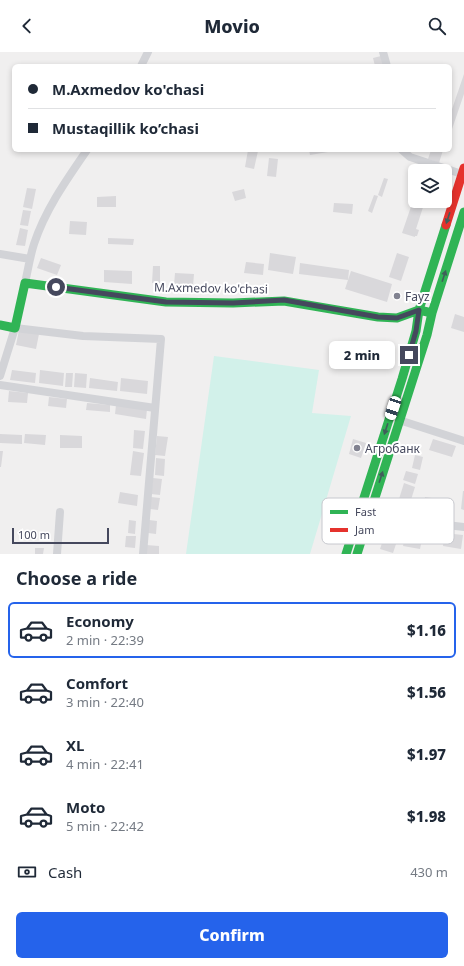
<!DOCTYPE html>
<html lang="en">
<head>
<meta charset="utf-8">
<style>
	:root { --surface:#fff; --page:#f6f6f7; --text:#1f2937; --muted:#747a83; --line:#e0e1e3; --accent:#2563eb }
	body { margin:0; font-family:"Noto Sans",sans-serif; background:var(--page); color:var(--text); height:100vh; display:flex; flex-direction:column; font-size:15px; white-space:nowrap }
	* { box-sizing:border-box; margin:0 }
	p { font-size:13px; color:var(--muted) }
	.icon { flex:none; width:22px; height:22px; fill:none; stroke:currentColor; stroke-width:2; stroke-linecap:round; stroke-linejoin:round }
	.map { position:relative; height:502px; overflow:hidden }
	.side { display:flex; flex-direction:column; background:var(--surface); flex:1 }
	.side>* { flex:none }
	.top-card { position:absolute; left:12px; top:12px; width:440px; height:88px; border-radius:6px; box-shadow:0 2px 6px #0003; display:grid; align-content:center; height:88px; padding:0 16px; background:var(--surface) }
	.fabs { position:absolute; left:408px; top:112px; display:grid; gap:8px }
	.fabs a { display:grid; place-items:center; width:44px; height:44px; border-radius:6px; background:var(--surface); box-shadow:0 2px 6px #0003; font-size:20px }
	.scale { position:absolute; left:12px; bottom:10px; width:97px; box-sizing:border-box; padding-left:4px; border:2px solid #45485d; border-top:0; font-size:11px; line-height:14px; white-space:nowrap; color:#45485d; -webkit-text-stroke:3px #fff; paint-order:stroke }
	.end { position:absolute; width:18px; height:18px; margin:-9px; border:5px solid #45485d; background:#fff; box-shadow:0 0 0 2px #fff }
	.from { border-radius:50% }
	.bubble { position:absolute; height:28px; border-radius:6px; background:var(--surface); box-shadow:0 2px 6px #0003; font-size:13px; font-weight:800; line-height:28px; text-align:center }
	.car { position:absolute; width:12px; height:24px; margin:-12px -6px; border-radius:5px; box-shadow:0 0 3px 1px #0007; background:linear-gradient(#fff 24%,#345 0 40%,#fff 0 76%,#345 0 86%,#fff 0) }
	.top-card b { display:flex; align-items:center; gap:14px; height:38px; font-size:15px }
	.top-card b+b { border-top:1px solid var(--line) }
	.top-card i { width:10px; height:10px; background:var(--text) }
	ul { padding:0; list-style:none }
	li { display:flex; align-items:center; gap:12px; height:56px; margin:0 8px 6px; padding:0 8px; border:2px solid transparent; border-radius:6px }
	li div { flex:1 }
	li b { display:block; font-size:15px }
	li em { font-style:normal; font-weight:800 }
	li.selected { border-color:var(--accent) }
	li>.icon { width:36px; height:36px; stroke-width:1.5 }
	h2 { padding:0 16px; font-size:18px; line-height:48px }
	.pay { display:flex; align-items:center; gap:10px; height:44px; padding:0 16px; font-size:15px }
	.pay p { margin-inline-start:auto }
	.action { display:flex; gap:8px; margin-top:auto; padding:8px 16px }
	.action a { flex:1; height:46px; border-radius:6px; background:var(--accent); color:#fff; font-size:16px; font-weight:800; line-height:46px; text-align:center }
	header { display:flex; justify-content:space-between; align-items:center; height:52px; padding:0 16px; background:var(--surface); font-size:18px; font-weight:800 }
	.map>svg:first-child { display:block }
	.green { fill:#d2f1ea }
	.building { fill:#d9d8db }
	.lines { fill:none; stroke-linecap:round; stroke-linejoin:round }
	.street { stroke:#d2d3d7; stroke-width:8 }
	.fast { stroke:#30b455; stroke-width:9 }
	.jam { stroke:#e5322d; stroke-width:9 }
	.oneway { fill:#415e5b }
	.route { stroke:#45485d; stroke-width:5 }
	.poi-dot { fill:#818290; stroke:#fff; stroke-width:1.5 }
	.labels { text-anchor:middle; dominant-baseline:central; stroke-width:4; stroke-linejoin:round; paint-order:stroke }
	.street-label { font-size:12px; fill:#45485d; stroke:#fff }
	.poi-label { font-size:12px; fill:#45485d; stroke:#fff; text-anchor:start }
	.key { fill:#fff; stroke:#c7c8ce; stroke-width:1 }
	.key-label { font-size:11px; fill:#45485d }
</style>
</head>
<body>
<header><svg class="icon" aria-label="back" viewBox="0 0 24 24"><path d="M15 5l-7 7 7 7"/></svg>Movio<svg class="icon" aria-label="search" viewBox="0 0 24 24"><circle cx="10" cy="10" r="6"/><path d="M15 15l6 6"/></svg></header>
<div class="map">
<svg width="464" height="502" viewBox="0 0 464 502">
	<rect width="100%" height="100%" fill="#f0efef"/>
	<!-- green -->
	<path class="green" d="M214 304 319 318 312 361 351 364 310 502H186Z"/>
	<!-- building -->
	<path class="building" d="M381 4 384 14H375L373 6Z
		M464 22V42L451 80H450V63Z
		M13 71H14V82H12Z
		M248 98 258 99 254 117 245 115Z
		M309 98H334V99L310 103Z
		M431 98H443L439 111 428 107Z
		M269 106 278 107 276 125 267 124Z
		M384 126 388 127 382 145 378 143Z
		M27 136 36 137 32 157 23 155Z
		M244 137 246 146 235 149 232 140Z
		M374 143 378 144 372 161 368 159Z
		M415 143V149H425L416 177 419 178 417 184H415V185L402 181Z
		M116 144V155H97V145Z
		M334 151 353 152 352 162 333 160Z
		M23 158 31 159 28 174 20 173Z
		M70 169 87 170 86 183 69 182Z
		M20 176 28 178 25 194 16 193Z
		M108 186 134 187 133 193 108 192Z
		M270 201 296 205 293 222 268 218Z
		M397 201 409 205 401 229 389 225Z
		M41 206 61 213 57 223 37 216Z
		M246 210 264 212 263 223 244 221Z
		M300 211 349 218 348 228 299 222Z
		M153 214H160V231H152Z
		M104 218 132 219V232L104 230Z
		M351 219 392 232 387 250 345 237Z
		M175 221 194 222 193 234 174 233Z
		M455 262 464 265V280L451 276Z
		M19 278 39 282 36 297 16 293Z
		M12 318 36 321 35 331 10 328Z
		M40 318 64 321 63 334 39 331Z
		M66 321H73L72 335H65Z
		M75 321 87 322 86 336 74 335Z
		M90 326 118 330 117 339 89 336Z
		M121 326 148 329 147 342 120 339Z
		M9 339 28 341 27 351 8 350Z
		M49 345 67 347 66 356 48 354Z
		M87 351 110 353V360L86 358Z
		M116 353 147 357 146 367 115 362Z
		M134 378 145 379 143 397 133 396Z
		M0 382 22 383V392L0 391Z
		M25 382 46 383 45 393 24 391Z
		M60 383 82 384V396H60Z
		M157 384 168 385 165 404 155 403Z
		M353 387 366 391 361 406 349 402Z
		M433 387 456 394 452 405 429 398Z
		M0 399H3L1 415H0Z
		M133 399 144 401 141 424 130 423Z
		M415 403 423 405 420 418 412 416Z
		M156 406 165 407 164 424 155 423Z
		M406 419 418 422 415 432 403 428Z
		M153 426 162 427 160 443 151 442Z
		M404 431 415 435 410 451 399 447Z
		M463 439H464V458L461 457Z
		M120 440 138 443 137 454 118 451Z
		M151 445 160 446 158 458 150 457Z
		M425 445 453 449 451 461 423 457Z
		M129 468 136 469 135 482 128 481Z
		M149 468 157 469 156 482 148 481Z
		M386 479 399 483 393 501 380 497Z
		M406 480 423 483 420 497 403 494Z
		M444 481 463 483 461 497 443 494Z
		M126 484H136L135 496 125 495Z
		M146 493 159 494V502H146Z
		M35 496H44L43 502H35Z"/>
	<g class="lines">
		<!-- street -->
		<path class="street" d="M383 0 387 14
			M141 14 148 0
			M402 98 410 105 462 122
			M0 202 30 207
			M25 231C28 218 30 204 34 192 45 158 67 127 87 98
			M0 324 15 276 83 284 161 287 143 502
			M0 333 155 356
			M399 368 464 389
			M369 464 464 475
			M57 502 60 460"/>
		<!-- fast -->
		<path class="fast" d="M0 273 15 276 25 231 166 250 233 251 284 249 378 265 397 266 419 258 432 261
			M346 502 402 327 416 279 419 258 446 173
			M357 502 427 283 432 261 464 160"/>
		<!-- jam -->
		<path class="jam" d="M446 173 464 116"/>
	</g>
	<!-- one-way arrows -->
	<defs><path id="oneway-solid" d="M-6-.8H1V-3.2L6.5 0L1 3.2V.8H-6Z"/></defs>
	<g class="oneway">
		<use href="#oneway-solid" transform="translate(448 166) rotate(108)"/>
		<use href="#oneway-solid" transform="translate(444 224) rotate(-72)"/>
		<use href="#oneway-solid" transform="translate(386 377) rotate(108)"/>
		<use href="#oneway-solid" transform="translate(381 425) rotate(-72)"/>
	</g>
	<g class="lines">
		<!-- route -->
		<path class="route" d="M56 235 166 250 233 251 284 248 378 265 397 266 419 258 416 279 409 303"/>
	</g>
	<!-- markers -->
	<g class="poi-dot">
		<circle cx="397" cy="244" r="4"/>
		<circle cx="357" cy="396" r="4"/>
	</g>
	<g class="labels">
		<!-- street labels -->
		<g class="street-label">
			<text transform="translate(211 236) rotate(1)">M.Axmedov ko'chasi</text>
		</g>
		<!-- poi labels -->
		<g class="poi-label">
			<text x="405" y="244">Fayz</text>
			<text x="365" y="396">Агробанк</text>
		</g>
	</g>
	<!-- legend -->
	<rect x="322" y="446" width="132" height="46" rx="6" class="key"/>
	<rect x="330" y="458" width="18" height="4" fill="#30b455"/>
	<rect x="330" y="476" width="18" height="4" fill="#e5322d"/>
	<g class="key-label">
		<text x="355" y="464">Fast</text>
		<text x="355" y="482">Jam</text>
	</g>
</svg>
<div class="fabs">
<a><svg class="icon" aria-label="layers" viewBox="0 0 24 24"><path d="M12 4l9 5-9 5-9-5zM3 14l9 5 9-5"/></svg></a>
</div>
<div class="scale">100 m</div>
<i class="end from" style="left:56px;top:235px"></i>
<i class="end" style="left:409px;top:303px"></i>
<div class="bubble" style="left:329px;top:289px;width:66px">2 min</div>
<i class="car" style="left:393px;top:356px;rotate:198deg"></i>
<div class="top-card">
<b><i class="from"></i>M.Axmedov ko'chasi</b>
<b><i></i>Mustaqillik ko’chasi</b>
</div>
</div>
<section class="side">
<h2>Choose a ride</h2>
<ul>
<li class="selected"><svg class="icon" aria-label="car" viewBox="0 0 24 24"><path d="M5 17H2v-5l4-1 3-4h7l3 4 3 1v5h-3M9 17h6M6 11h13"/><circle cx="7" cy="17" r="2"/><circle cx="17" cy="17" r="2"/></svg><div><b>Economy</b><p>2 min · 22:39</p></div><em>$1.16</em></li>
<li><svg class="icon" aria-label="car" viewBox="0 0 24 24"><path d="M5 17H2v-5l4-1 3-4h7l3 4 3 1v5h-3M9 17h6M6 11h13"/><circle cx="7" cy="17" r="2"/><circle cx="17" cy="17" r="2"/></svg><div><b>Comfort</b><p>3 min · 22:40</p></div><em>$1.56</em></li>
<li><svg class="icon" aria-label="car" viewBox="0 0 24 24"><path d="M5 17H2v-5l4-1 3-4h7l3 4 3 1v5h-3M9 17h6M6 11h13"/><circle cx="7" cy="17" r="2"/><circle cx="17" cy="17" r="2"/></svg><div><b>XL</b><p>4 min · 22:41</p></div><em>$1.97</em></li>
<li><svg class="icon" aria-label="car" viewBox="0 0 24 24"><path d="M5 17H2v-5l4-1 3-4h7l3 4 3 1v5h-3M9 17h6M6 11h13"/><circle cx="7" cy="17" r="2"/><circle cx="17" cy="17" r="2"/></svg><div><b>Moto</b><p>5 min · 22:42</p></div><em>$1.98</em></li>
</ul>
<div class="pay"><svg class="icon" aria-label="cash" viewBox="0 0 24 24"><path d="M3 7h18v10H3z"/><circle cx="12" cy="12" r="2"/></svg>Cash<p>430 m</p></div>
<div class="action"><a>Confirm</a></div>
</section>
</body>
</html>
